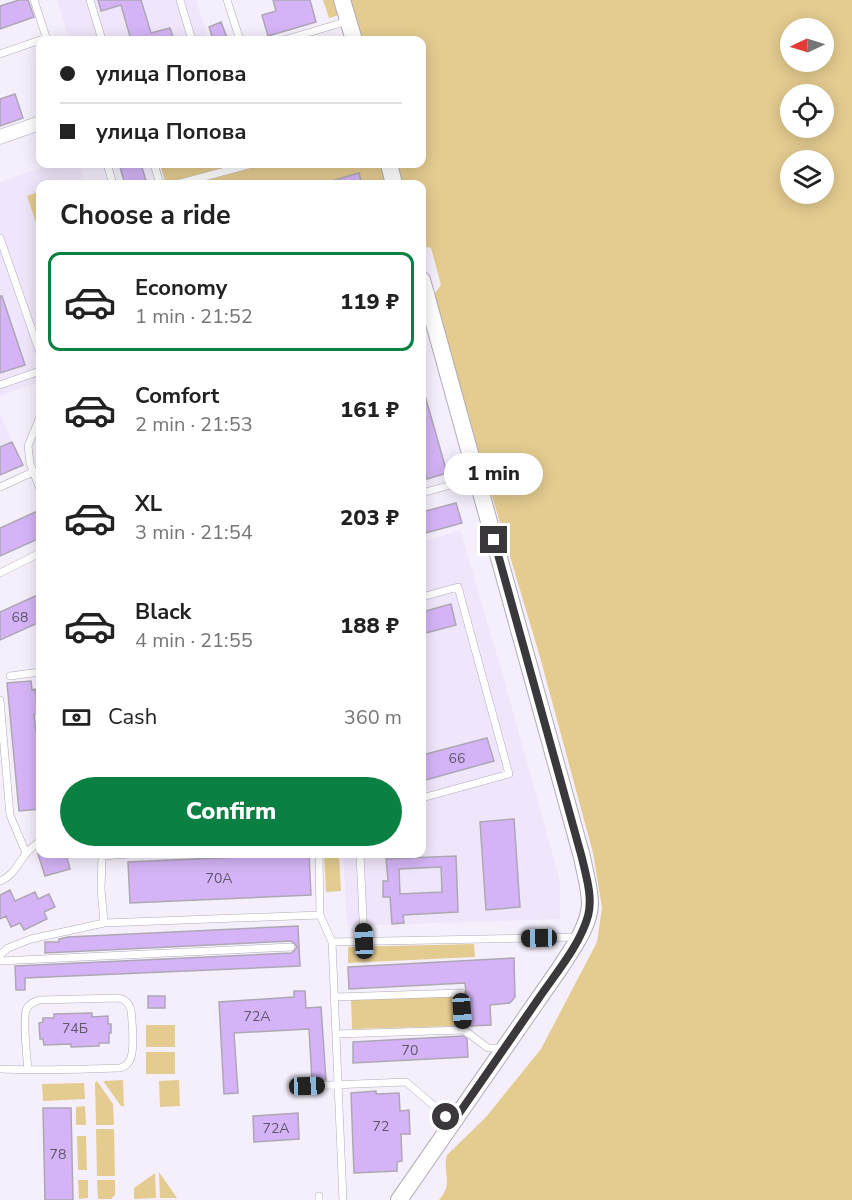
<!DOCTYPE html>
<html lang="en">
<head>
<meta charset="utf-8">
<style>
	:root { --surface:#fff; --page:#f6f6f6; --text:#222; --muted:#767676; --line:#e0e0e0; --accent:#0b8043 }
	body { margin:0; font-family:"Nunito Sans",sans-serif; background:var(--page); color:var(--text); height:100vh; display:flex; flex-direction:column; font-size:22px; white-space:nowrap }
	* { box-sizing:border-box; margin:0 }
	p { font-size:20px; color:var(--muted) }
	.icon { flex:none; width:33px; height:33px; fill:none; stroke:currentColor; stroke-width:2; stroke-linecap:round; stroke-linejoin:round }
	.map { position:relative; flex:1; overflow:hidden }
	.drawer { position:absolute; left:36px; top:180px; width:390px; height:678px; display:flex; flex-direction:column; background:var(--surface); border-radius:12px; box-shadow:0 3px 15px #0003 }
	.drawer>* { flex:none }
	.top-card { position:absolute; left:36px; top:36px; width:390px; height:132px; border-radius:12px; box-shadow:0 3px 15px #0003; display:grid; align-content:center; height:132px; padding:0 24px; background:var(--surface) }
	.needle { width:39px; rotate:266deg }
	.buttons { position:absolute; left:780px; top:18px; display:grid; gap:12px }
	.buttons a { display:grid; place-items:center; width:54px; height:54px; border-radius:50%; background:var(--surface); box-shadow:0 3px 15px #0003; font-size:30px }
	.end { position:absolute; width:27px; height:27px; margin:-14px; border:8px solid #3a383d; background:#fff; box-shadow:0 0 0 3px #fff }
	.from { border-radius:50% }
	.bubble { position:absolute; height:42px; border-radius:21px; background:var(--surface); box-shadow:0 3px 15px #0003; font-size:20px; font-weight:800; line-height:42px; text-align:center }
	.car { position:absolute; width:18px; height:36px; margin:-18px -9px; border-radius:8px; box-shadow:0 0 4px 2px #0007; background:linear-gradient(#222 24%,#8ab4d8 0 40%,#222 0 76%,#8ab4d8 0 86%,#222 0) }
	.top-card b { display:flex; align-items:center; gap:21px; height:57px; font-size:22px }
	.top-card b+b { border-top:2px solid var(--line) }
	.top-card i { width:15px; height:15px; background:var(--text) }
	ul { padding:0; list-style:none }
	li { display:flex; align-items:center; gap:18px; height:99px; margin:0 12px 9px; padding:0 12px; border:3px solid transparent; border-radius:12px }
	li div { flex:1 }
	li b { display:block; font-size:22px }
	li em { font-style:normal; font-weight:800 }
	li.active { border-color:var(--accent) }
	li>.icon { width:54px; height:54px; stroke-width:1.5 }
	h2 { padding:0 24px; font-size:27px; line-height:72px }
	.pay { display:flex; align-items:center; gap:15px; height:66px; padding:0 24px; font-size:22px }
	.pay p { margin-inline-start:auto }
	.primary-button { display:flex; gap:12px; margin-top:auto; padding:12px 24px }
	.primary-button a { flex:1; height:69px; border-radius:36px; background:var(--accent); color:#fff; font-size:24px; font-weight:800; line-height:69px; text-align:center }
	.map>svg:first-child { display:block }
	.built { fill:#f0e6fb }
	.green { fill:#e4cc90; fill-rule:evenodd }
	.building { fill:#d4b4f6; stroke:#ada7b4; stroke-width:1.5; fill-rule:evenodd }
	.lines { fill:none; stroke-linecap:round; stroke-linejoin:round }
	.service-casing { stroke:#b1abb8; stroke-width:8 }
	.minor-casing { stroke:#b1abb8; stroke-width:15 }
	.tertiary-casing { stroke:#b1abb8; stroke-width:18 }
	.service { stroke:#fff; stroke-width:7 }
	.minor { stroke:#fff; stroke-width:14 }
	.tertiary { stroke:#fff; stroke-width:16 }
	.route { stroke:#3a383d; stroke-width:8 }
	.labels { text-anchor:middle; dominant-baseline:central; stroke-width:5; stroke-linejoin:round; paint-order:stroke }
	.number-label { font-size:14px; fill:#60576b }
</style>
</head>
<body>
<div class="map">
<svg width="852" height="1200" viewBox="0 0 852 1200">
	<rect width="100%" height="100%" fill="#f5effc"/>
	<!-- built -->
	<path class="built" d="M57 0H196L209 40H69Z
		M51 164H79L85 184H40V382L0 396V182Z
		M0 414 12 442 0 447Z
		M460 530 502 672 560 881V919L347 926 343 854H422V542Z"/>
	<!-- green -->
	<path class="green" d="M323 0H335L339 15 329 18Z
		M350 0H852V1200H439C454 1183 442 1173 447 1155L486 1117 541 1049 597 942 602 908 593 853 540 657 435 305V293L441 285 431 248 422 246V184H400L395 164H422V40H362ZM790 28H824V62H790ZM790 94H824V128H790ZM790 160H824V194H790Z
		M160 164H380L386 184H166Z
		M40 191V235L27 196Z
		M324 854H339L341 891 326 892Z
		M474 944 475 957 348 963V947Z
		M458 996 459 1026 352 1029 351 1000Z
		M146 1025H175V1047H146Z
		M146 1052H175V1074H146Z
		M123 1080 124 1106H121L103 1081Z
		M179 1080 180 1106 160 1107 159 1081Z
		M97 1081 113 1104 114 1125H96L95 1083Z
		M84 1083 85 1099 43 1101 42 1084Z
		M85 1106 86 1125H76V1107Z
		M96 1129H114L115 1176H97Z
		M77 1136H86L87 1170H78Z
		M159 1172 177 1198H160Z
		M155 1173 156 1198 134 1199V1188Z
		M78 1180H88V1198L79 1199Z
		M97 1180H115V1195L111 1199H98Z"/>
	<!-- building -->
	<path class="building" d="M19 0H28L34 17 0 29V6Z
		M98 0H141L151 33 170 28 174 40H131L121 5 101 11Z
		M273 0H310L316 22 268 36 262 15 276 11Z
		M221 22 228 40H213L209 27Z
		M15 94 23 118 0 126V99Z
		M119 164H141L147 184H125Z
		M359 173 362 184H328V182Z
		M0 296H2L25 365 0 373Z
		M422 392H424L447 473 427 479 422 460Z
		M12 442 23 465 0 475V447Z
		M456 503 462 523 422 534V512Z
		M40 510V538L0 556V528Z
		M40 594V622L0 640V612Z
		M451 604 456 625 422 634V612Z
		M31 681 32 690 35 689 38 714H34L36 732H39L40 746V756L38 757 40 779V809L19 811 7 683Z
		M487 738 494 761 422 781V755Z
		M514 819 520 907 486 910 480 822Z
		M38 854H66L70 869 45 876Z
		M309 854 311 895 130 903 128 862Z
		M456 856 458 912 403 915 404 923 392 924 390 897H383V881H388L386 859ZM441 867 442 892 400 894 399 869Z
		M10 890 15 901 35 892 38 899 49 894 55 907 44 912 47 919 24 930 20 923 11 927 6 916 0 919V895Z
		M298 926 300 966 25 978V990H16L15 966 291 953 294 951 297 947 295 944 291 941 45 953V942H59V939L68 937Z
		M514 958 515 997 510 1003 490 1005 491 1025 469 1026 465 983 349 989 348 967Z
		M294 991H305L306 1008 321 1007 326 1080H312L309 1029 234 1033 238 1093 224 1094 219 1002 294 997Z
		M148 996H165V1008H148Z
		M92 1013V1017L108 1016V1024H111V1033H109V1043H99V1046L71 1047V1044L44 1045 43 1039H40L39 1023 43 1022V1018H54V1014Z
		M463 1036 467 1039 468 1057 353 1063V1042Z
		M376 1091V1094L399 1093 400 1111 409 1110 410 1134H401L402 1161 397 1162V1171L354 1173 351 1093Z
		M43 1108H71L73 1200H45Z
		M298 1113 299 1139 254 1142 253 1116Z"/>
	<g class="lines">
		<!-- service casing -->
		<g class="service-casing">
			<path id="service" d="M34 0 47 40
				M90 0 102 40
				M180 0 192 40
				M227 0 240 40
				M284 40 348 21
				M0 54 46 38
				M107 164 113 184
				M154 164 160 184
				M177 184 252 164
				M0 238 40 353
				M0 385 40 371
				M40 417 28 446 30 463 40 489
				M0 487 33 472
				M422 493 476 478
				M0 573 40 553
				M422 597 458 587 509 774 422 798
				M10 676 40 672
				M0 700 10 815 26 853
				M319 854 320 915 332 942 343 1200
				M360 854 364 941
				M0 881C13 876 17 865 25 855 29 849 35 845 40 841
				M104 923 101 889 102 856 130 854
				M332 942 579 937
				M0 955 8 948 31 939 104 923 320 915
				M0 961 291 947
				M335 997 461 993 464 1030 488 1048H503
				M336 1034 464 1030
				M0 1069H1C41 1071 80 1069 120 1068 124 1067 126 1066 128 1063 136 1055 132 1021 131 1010 129 1003 125 999 118 998L39 1000C34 1002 30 1003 27 1008 22 1016 27 1058 28 1070
				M307 1086 406 1082 452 1121
				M319 1196V1200"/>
		</g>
		<!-- minor casing -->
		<g class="minor-casing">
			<path id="minor" d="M0 137 40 123"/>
		</g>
		<!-- tertiary casing -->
		<g class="tertiary-casing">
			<path id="tertiary" d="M342 0 354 40
				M389 164 394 184
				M399 1200 560 968C572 949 589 927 590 904 590 888 585 873 582 857L422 280"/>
		</g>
		<!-- service -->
		<use href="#service" class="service"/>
		<!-- minor -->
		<use href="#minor" class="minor"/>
		<!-- tertiary -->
		<use href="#tertiary" class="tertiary"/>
	</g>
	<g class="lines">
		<!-- route -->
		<path class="route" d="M446 1117 453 1122C482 1081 510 1040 539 998 556 973 580 945 588 916 593 897 586 876 582 858L494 540"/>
	</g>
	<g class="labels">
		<!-- number labels -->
		<g class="number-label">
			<text x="20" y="617">68</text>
			<text x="457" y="758">66</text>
			<text x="219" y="878">70А</text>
			<text x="257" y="1016">72А</text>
			<text x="75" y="1028">74Б</text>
			<text x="410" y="1050">70</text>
			<text x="381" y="1126">72</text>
			<text x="276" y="1128">72А</text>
			<text x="58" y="1154">78</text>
		</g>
	</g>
</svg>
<div class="buttons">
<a><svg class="needle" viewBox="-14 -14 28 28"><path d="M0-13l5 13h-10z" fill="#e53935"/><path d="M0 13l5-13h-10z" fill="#767676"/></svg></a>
<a><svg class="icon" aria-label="locate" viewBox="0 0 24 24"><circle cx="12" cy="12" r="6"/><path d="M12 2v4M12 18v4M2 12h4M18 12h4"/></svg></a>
<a><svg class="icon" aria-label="layers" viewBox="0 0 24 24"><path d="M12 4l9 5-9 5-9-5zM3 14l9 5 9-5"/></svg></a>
</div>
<i class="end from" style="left:446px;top:1117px"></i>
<i class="end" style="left:494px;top:540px"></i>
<div class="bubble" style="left:444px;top:453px;width:99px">1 min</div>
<i class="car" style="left:539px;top:938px;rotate:269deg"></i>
<i class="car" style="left:364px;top:941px;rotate:358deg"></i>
<i class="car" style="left:462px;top:1011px;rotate:176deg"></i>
<i class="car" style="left:307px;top:1086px;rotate:88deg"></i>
<div class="top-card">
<b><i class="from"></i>улица Попова</b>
<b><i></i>улица Попова</b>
</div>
<section class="drawer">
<h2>Choose a ride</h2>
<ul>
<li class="active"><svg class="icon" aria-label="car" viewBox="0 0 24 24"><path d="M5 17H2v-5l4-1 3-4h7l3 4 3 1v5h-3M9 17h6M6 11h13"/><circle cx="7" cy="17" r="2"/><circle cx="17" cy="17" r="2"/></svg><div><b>Economy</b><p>1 min · 21:52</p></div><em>119 ₽</em></li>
<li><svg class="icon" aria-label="car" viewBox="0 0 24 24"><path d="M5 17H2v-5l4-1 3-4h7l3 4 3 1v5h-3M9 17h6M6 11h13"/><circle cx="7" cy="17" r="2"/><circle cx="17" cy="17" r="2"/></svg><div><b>Comfort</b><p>2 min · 21:53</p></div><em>161 ₽</em></li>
<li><svg class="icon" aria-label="car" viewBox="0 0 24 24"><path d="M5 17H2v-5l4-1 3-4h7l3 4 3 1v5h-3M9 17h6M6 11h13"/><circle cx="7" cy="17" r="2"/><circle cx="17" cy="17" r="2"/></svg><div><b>XL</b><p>3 min · 21:54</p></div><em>203 ₽</em></li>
<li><svg class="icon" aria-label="car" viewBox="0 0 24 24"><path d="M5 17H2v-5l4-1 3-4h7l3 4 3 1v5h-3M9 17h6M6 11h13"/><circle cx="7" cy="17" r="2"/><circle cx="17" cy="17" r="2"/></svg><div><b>Black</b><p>4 min · 21:55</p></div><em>188 ₽</em></li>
</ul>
<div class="pay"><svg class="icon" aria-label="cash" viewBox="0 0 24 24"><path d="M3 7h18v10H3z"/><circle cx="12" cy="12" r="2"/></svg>Cash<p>360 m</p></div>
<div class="primary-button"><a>Confirm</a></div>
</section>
</div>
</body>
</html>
